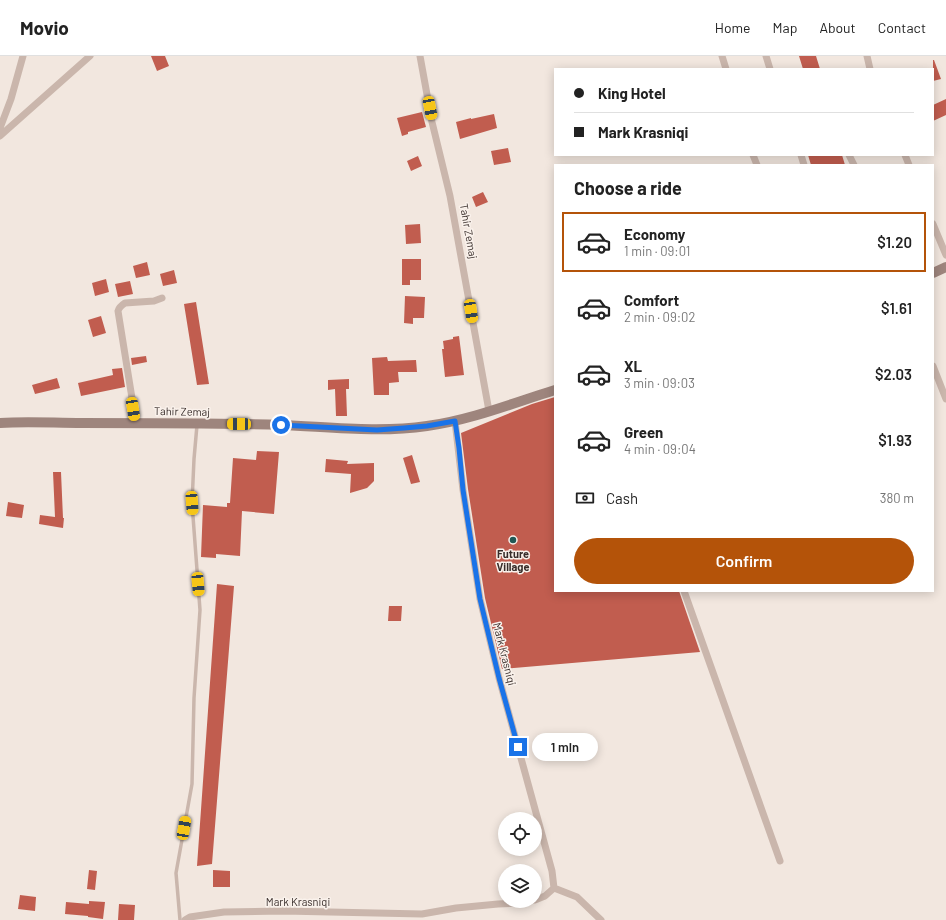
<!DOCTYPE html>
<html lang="en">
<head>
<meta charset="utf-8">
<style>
	:root { --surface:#fff; --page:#f6f6f6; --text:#222; --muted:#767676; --line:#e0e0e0; --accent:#b45309 }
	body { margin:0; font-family:Barlow,sans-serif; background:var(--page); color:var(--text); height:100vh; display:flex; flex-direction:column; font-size:15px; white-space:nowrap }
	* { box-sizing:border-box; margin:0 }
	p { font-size:13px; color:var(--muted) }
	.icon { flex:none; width:22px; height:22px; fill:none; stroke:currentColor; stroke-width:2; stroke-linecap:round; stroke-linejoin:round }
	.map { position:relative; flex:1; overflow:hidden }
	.panel { position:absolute; left:554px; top:108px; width:380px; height:428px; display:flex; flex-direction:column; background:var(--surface); border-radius:0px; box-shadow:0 2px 10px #0003 }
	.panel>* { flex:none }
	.guide { position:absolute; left:554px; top:12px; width:380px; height:88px; border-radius:0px; box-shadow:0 2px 10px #0003; display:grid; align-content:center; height:88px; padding:0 20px; background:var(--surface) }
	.controls { position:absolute; left:498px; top:756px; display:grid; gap:8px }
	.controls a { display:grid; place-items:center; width:44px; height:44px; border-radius:50%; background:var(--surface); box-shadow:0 2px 10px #0003; font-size:20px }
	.end { position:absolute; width:18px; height:18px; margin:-9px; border:5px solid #1a73e8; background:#fff; box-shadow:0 0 0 2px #fff }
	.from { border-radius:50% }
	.bubble { position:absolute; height:28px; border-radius:14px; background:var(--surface); box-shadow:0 2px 10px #0003; font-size:13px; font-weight:600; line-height:28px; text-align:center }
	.car { position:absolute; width:12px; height:24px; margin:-12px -6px; border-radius:5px; box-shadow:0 0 3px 1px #0007; background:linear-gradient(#f5c518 24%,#345 0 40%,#f5c518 0 76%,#345 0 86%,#f5c518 0) }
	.guide b { display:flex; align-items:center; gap:14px; height:38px; font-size:15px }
	.guide b+b { border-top:1px solid var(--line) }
	.guide i { width:10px; height:10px; background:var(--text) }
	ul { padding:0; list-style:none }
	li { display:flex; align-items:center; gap:12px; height:60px; margin:0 8px 6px; padding:0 12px; border:2px solid transparent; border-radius:0px }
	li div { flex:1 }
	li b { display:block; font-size:15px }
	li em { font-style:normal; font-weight:600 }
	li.selected { border-color:var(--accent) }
	li>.icon { width:36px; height:36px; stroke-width:1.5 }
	h2 { padding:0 20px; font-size:18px; line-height:48px }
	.pay { display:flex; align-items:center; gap:10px; height:44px; padding:0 20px; font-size:15px }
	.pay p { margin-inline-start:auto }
	.cta { display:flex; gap:8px; margin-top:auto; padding:8px 20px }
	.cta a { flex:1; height:46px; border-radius:24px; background:var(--accent); color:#fff; font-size:16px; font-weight:600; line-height:46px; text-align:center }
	header { display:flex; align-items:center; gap:24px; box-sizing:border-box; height:56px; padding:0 20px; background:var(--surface); border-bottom:1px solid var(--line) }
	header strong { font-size:19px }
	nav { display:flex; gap:22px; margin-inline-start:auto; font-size:14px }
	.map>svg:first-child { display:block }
	.building { fill:#c15d4f }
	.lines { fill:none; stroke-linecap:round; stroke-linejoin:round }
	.lane { stroke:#cab6ac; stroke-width:3.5 }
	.street { stroke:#cab6ac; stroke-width:7 }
	.secondary { stroke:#9e857d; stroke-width:10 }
	.route { stroke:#1a73e8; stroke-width:5 }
	.poi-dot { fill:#215855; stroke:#faf2ec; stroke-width:1.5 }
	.labels { text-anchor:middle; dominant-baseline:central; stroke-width:3; stroke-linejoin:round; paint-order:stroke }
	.street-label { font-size:11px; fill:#382d2a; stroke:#faf2ec }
	.poi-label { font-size:11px; font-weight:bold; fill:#382d2a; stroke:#faf2ec }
</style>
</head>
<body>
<header>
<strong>Movio</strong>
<nav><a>Home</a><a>Map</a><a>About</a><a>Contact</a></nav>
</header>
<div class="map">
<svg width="946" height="864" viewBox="0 0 946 864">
	<rect width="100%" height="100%" fill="#f2e7df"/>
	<!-- building -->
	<path class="building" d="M151 0H165L169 10 157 15Z
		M799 0H816L820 13H803Z
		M933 4H934L941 23 933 25Z
		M946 43V59L933 65V49Z
		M422 56 426 71 408 76V78L402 80 397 62Z
		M494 58 497 72 460 83 456 66 471 62V63Z
		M508 92 511 106 494 109 491 95Z
		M808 99H842L845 109H811Z
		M418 100 422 110 411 115 407 105Z
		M483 136 488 146 476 151 472 141Z
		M420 168 421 187 406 188 405 169Z
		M402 203H421V224H410V229H402Z
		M147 206 150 219 136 222 133 210Z
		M174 214 177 227 163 230 160 218Z
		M106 223 109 236 95 240 92 227Z
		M130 225 133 238 118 241 115 228Z
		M405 240 425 241 424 262H413V268L404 267Z
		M196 246 209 328 197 329 184 248Z
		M101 260 106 277 93 281 88 264Z
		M459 280 464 319 445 321 442 293H444L443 285 453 283V281Z
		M146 300 147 306 132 309 131 302Z
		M387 301 388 305 416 304 417 316H398L399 326 389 327V339H374L372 302Z
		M122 312 125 331 81 340 78 327 113 319 112 313Z
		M57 322 60 332 35 338 32 329Z
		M349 323V333H346L347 360H336L335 333 328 334V324Z
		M555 341V535H679L700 596 502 613 485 542 468 433 461 377 532 348Z
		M257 395 279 396 274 458 242 455 240 500 216 498V502L201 501 203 449 227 451V447H230L233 402 256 404Z
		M412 399 420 426 411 428 403 402Z
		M326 403 348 405 347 408 374 407V425L367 432 350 437 351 418 325 416Z
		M53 416H61L63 462H64L63 472 39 468 40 459 55 461Z
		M8 446 24 449 22 462 6 460Z
		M217 528 234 530 212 808 197 810Z
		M389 550H402L401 565H388Z
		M89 814 97 815 95 834 87 833Z
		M213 814 230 815V831H213Z
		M20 839 36 841 35 855 18 853Z
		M89 845 105 846 103 863 88 861V860L65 858 66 846 89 848Z
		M119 848 135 849 134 864H118Z"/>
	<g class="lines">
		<!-- lane -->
		<path class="lane" d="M180 864 176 817 192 728 194 642 200 554 192 447 194 403 197 369"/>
		<!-- street -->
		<path class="street" d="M420 0 432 66 450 140 489 355
			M722 0 726 13
			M766 0 770 13
			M867 0 870 13
			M0 72 11 43 23 0
			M0 80 90 0
			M753 99 757 109
			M801 99 804 109
			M849 99 854 109
			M905 99 909 109
			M933 168 946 199
			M933 310 946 343
			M455 365 463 434 480 543 499 622 552 815 554 832 545 840 535 844
			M136 367 118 255C119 251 122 249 125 247L154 245 162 242
			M684 535 780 805
			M554 832 577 841 601 864
			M185 864 190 861 224 856 284 855 422 858 456 852 498 848 524 847 531 845"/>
		<!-- secondary -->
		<path class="secondary" d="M933 217 946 211
			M0 367C27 365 54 367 82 367 148 367 215 367 282 369 330 371 379 377 427 370 471 364 513 347 555 334"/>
	</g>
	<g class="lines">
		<!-- route -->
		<path class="route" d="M281 369 377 374 404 372 427 370 455 365 459 392 463 434 480 543 499 622 518 691"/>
	</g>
	<!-- markers -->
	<circle class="poi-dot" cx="513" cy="484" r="4"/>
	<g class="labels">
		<!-- street labels -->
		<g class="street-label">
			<text transform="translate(469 175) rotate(80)">Tahir Zemaj</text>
			<text transform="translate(182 355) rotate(1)">Tahir Zemaj</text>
			<text transform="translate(505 598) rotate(76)">Mark Krasniqi</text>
			<text x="298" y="845">Mark Krasniqi</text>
		</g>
		<!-- poi labels -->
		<g class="poi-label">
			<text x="513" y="497">Future<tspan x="513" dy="13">Village</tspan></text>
		</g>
	</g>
</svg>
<div class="controls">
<a><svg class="icon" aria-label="locate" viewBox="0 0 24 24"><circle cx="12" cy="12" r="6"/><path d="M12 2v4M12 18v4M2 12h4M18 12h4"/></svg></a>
<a><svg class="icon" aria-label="layers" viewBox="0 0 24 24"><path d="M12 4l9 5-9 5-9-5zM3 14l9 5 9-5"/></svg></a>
</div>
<i class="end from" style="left:281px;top:369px"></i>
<i class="end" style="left:518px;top:691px"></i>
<div class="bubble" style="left:532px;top:677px;width:66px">1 min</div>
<i class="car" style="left:430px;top:52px;rotate:169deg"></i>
<i class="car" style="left:471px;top:255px;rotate:171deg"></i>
<i class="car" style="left:133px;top:353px;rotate:171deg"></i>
<i class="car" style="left:239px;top:368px;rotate:271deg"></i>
<i class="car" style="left:192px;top:447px;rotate:176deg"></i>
<i class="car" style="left:198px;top:528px;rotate:175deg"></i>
<i class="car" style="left:184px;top:772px;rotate:10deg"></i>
<div class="guide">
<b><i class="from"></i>King Hotel</b>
<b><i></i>Mark Krasniqi</b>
</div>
<section class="panel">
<h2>Choose a ride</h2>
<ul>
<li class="selected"><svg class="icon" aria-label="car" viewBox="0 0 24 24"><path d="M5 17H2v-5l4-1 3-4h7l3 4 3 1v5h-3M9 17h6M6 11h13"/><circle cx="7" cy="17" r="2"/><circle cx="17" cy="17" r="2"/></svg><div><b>Economy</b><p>1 min · 09:01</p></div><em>$1.20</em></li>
<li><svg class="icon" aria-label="car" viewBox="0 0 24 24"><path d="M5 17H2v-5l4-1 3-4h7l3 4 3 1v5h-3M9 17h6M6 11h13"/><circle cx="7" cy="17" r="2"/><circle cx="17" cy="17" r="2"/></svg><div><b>Comfort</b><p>2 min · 09:02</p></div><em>$1.61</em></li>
<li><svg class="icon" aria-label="car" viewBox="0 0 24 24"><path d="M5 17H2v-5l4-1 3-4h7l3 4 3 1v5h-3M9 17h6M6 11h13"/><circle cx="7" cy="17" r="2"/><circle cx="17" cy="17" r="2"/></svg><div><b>XL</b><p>3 min · 09:03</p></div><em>$2.03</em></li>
<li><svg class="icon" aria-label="car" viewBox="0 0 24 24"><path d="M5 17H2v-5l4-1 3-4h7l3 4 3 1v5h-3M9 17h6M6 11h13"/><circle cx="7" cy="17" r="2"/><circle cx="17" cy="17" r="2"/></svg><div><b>Green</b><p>4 min · 09:04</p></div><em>$1.93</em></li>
</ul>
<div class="pay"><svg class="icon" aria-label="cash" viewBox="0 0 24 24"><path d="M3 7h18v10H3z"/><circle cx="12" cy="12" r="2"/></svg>Cash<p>380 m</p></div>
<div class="cta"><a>Confirm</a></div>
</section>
</div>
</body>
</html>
